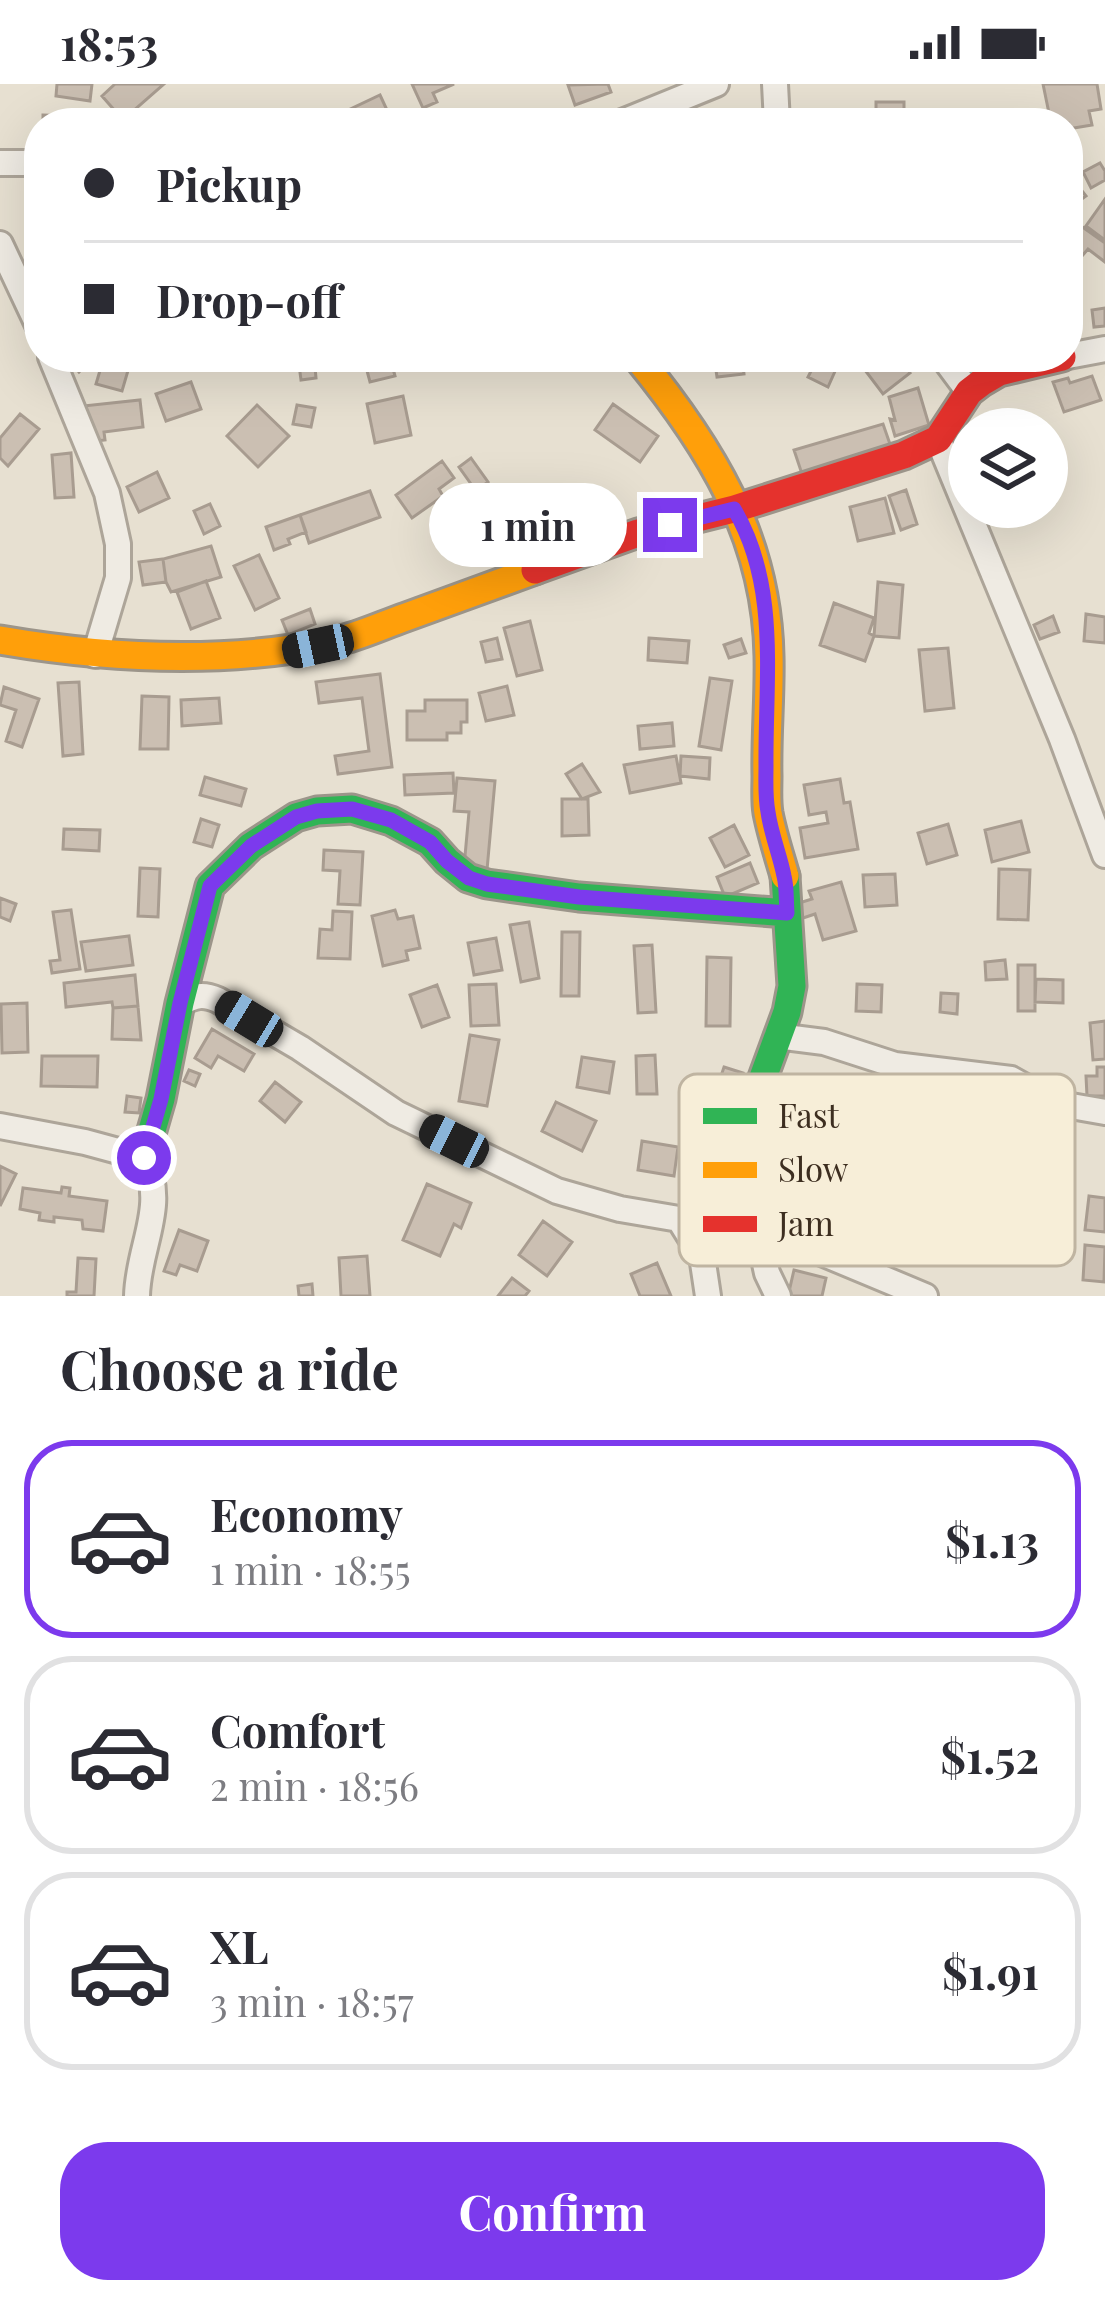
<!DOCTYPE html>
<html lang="en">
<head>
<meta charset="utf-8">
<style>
	:root { --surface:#fff; --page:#f2f2f3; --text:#2b2b33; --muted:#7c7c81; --line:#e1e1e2; --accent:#7c3aed }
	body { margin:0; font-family:"Playfair Display",serif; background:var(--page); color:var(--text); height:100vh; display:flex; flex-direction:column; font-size:45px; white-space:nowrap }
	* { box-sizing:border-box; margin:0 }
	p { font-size:39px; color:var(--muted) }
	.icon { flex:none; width:66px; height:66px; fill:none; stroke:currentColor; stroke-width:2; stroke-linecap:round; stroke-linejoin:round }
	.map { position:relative; height:1212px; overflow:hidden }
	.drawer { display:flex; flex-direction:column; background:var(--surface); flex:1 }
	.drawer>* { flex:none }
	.banner { position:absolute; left:24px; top:24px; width:1059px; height:264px; border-radius:48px; box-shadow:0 12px 48px #0002; display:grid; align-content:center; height:264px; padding:0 60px; background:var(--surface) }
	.controls { position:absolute; left:948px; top:324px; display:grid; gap:24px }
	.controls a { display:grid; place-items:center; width:120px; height:120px; border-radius:50%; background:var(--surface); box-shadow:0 12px 48px #0002; font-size:60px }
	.end { position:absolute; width:54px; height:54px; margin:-27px; border:15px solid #7c3aed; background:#fff; box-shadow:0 0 0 6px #fff }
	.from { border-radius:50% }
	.bubble { position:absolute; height:84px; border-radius:42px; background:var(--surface); box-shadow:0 12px 48px #0002; font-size:39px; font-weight:700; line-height:84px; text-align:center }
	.car { position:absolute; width:36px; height:72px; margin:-36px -18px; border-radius:15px; box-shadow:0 0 9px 3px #0007; background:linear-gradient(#222 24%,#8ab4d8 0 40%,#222 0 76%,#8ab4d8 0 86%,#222 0) }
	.banner b { display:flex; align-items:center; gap:42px; height:114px; font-size:45px }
	.banner b+b { border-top:3px solid var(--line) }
	.banner i { width:30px; height:30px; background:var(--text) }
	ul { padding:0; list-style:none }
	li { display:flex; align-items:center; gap:36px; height:198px; margin:0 24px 18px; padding:0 36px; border:6px solid var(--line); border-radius:48px }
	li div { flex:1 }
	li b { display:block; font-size:45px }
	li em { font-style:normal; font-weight:700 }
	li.selected { border-color:var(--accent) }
	li>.icon { width:108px; height:108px; stroke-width:1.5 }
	h2 { padding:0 60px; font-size:54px; line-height:144px }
	.action { display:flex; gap:24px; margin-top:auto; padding:24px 60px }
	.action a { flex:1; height:138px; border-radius:48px; background:var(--accent); color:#fff; font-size:48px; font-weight:700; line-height:138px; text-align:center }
	.status { display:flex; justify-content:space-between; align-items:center; height:84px; padding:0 60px; background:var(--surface); direction:ltr }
	.status svg { height:33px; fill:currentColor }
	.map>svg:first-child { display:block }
	.building { fill:#cbbfb2; stroke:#a89c90; stroke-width:3 }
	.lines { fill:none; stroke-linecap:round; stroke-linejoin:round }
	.street-casing { stroke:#ada599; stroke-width:30 }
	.fast-casing { stroke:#9c958a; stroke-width:33 }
	.slow-casing { stroke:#9c958a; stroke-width:33 }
	.jam-casing { stroke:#9c958a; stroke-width:33 }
	.street { stroke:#efebe3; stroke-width:24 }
	.fast { stroke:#30b455; stroke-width:27 }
	.slow { stroke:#ff9f0a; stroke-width:27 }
	.jam { stroke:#e5322d; stroke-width:27 }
	.route { stroke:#7c3aed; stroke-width:15 }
	.key { fill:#f7eed8; stroke:#bfb4a1; stroke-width:3 }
	.key-label { font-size:33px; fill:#3d2e20 }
</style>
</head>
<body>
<div class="status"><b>18:53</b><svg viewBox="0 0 49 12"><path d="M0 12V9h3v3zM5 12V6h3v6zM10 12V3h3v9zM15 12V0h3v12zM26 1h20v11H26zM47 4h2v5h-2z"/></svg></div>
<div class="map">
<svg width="1105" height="1212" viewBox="0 0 1105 1212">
	<rect width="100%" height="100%" fill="#e7e0d1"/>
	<!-- building -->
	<path class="building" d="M57 0H92L90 17 56 12Z
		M115 0H164L123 36 102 12Z
		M412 0H454L433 9 437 18 423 24Z
		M608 0 611 8 575 21 568 1Z
		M1043 0H1097L1101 25 1089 27 1092 41 1068 45V39H1051Z
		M380 11 393 39H324L323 38Z
		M876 18H904V39H876Z
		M43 31 67 32V39H43Z
		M1100 79 1105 87V96L1091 104 1083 88Z
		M1068 89 1086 112 1068 125Z
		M1105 115V156L1086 142Z
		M1081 142 1105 159V178L1088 165 1082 172 1068 162Z
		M1105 224V242L1094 243 1092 226Z
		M66 273H93L79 288Z
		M104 273H132L122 307 96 300Z
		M298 273H314L316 294 301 296Z
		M714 273H742L744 290 717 293Z
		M818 273H833L840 276 828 303 808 293Z
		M855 273H899L910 289 883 310Z
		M391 277 395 292 370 298 366 283Z
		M1092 292 1101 316 1064 328 1053 298 1068 294 1070 299Z
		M191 298 201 325 166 337 156 310Z
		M918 304 929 341 895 352 890 335 895 336 889 313Z
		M403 312 411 351 375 359 367 320Z
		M140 316 143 343 104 348 105 356 87 358 83 322Z
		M613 320 658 352 640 378 595 346Z
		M257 321 289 352 258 383 227 352Z
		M297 321 315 324 311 343 293 340Z
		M20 330 39 345 8 382 0 374V354Z
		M883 340 891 363 802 390 794 366Z
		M1047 359 1055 418 1047 419Z
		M71 369 74 413 55 414 52 371Z
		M471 374 488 398 476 407 459 383Z
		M442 377 454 394 439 405 443 412 412 434 396 411Z
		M157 388 169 414 139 428 127 403Z
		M906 406 917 440 901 446 889 412Z
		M370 407 380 433 309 459 300 431Z
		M885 414 894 449 858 457 850 423Z
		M210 420 220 442 204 450 194 427Z
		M300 431 306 448 288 455 290 460 274 466 266 443Z
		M211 462 221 493 171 508 166 498 163 475Z
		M259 471 279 514 255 526 234 482Z
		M163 475 166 498 143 501 139 478Z
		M206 497 220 534 191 545 177 508Z
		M878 498 903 501 899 554 874 552Z
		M834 519 874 534 869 549 874 552 865 577 820 561Z
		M310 525 315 540 288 551 282 536Z
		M1086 530 1105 533V559L1084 557Z
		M1053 532 1059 548 1040 555 1034 541Z
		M530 537 542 586 517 592 504 544Z
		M497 554 502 575 486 578 481 558Z
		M649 554 689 557 687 579 648 576Z
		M741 555 746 569 729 574 724 561Z
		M948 564 954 624 925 627 919 566Z
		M380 590 392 683 338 690 335 672 369 667 362 614 319 619 316 598Z
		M710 594 732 597 721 666 699 662Z
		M79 598 83 670 63 672 58 599Z
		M507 602 514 631 486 637 479 609Z
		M4 603 39 615 22 663 6 657 16 626 0 621Z
		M142 612 169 613 168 665H140Z
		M219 614 221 639 182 642 181 616Z
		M425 616H467V638H461V649H447V656H407V627H425Z
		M672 639 674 662 640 665 638 642Z
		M676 672 681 699 630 709 624 681Z
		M681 672 710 674 709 695 680 692Z
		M582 680 600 708 582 715 566 690Z
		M453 689 454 709 405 711 404 691Z
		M205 693 246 705 241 722 200 711Z
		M457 694 495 697 487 786 464 783 469 728 454 727Z
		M840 695 844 719 850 718 858 765 805 774 800 744 828 739 826 728 809 731 804 701Z
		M562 715H588L589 751 562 752Z
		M201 735 219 741 212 763 194 758Z
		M1021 737 1029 768 992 778 985 746Z
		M948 740 957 771 927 780 918 749Z
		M734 741 749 771 725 783 710 754Z
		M64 745 100 746 99 767 63 765Z
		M324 766 363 768 360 821 338 820 340 787 323 786Z
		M750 779 758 799 725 813 717 793Z
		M140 784 160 785 158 833 138 832Z
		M999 785 1030 786 1028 836 998 835Z
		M895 790 897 821 865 823 863 791Z
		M841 798 856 847 823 856 815 830 803 834 799 819 812 815 809 807Z
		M0 814 16 820 10 837 0 833Z
		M71 826 80 885 52 889 50 877 60 876 53 828Z
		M395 826 398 835 413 832 420 864 406 867 408 876 383 882 372 832Z
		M333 827 352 828 350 875 318 874 320 845 332 846Z
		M529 838 539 894 521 898 510 841Z
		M562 848H580L579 912H561Z
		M129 852 133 881 86 887 81 858Z
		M496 854 502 886 474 891 468 859Z
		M652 861 656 928 638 929 634 862Z
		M707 873 731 874 730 942H706Z
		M1005 876 1007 895 986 896 985 878Z
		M1018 881H1035V927H1018Z
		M135 891 138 922 113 924 112 918 66 923 64 899Z
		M1036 895 1063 896V919L1035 918Z
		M496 900 499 941 471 942 469 901Z
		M857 900 882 901 881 928 856 927Z
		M437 901 449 933 422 943 410 911Z
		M941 909 958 910 957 930 940 928Z
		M27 919 28 968 2 969 1 920Z
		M138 922 141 956 112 955 113 924Z
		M1105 937V975L1093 976 1090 939Z
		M212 945 254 970 244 987 218 972 211 984 195 974Z
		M470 951 499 956 487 1022 459 1017Z
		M655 971 657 1010H637L636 972Z
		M42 972H98L97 1003 41 1002Z
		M582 973 614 978 609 1009 577 1003Z
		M724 983 743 989 724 1046 686 1033 693 1012 712 1019Z
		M1097 983H1105V1012H1087L1086 992H1097Z
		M189 986 200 990 195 1002 184 997Z
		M275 998 301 1018 285 1038 260 1017Z
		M127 1012 141 1014 139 1029 125 1028Z
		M556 1018 596 1037 582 1067 542 1047Z
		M642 1057 678 1063 674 1092 638 1086Z
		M0 1082 16 1090 0 1122Z
		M427 1100 471 1119 461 1144 454 1140 440 1172 403 1156Z
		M62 1103 70 1104 69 1112 107 1117 103 1147 83 1145 82 1136 54 1133V1138L39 1136 40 1129 20 1125 23 1104 61 1109Z
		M1089 1112 1105 1114V1148L1085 1146Z
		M543 1137 572 1158 547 1192 519 1171Z
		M179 1146 208 1157 197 1187 180 1181 176 1191 164 1187Z
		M1085 1161 1105 1163 1104 1198 1083 1196Z
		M367 1172 370 1212H341L339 1174Z
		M78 1174 96 1175 94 1212H67V1208H76Z
		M657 1179 671 1212H640L631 1190Z
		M794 1186 826 1194 822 1212H788Z
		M512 1194 529 1207 525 1212H498Z
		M312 1200 313 1212H299L298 1202Z"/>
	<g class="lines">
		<!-- street casing -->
		<g class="street-casing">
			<path id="street" d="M775 0 777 39
				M620 39 716 0
				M0 79H39
				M0 160 39 243
				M1068 272 1105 265
				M51 273 107 409 118 460V494L95 571
				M943 273 969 308
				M938 355 1062 655 1105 771
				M180 919C195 912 202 909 218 916L300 964 396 1029 557 1107 620 1125 679 1135 720 1133 757 1142 925 1212
				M777 952 824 958 895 981 1011 995 1054 1019 1105 1028
				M0 1042 85 1058 144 1074C168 1122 138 1162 137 1212
				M679 1135 702 1172 708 1212
				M757 1142 767 1189 778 1212"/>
		</g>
		<!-- fast casing -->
		<g class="fast-casing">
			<path id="fast" d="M144 1074 161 1015 180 919 210 802 251 762 296 733 317 727 352 725 391 737 430 758 447 777 468 794 487 800 579 813 787 829
				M720 1133 746 1040 787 928 792 902 785 792"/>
		</g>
		<!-- slow casing -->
		<g class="slow-casing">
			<path id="slow" d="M637 273C710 362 767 453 769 572 770 611 766 652 767 692 767 704 766 717 768 729 772 750 779 771 785 792
				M0 556C111 575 225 581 337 557 360 552 383 541 406 533 449 517 492 502 535 486"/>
		</g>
		<!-- jam casing -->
		<g class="jam-casing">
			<path id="jam" d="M535 486 638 449 734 425 904 371 938 355 969 308 982 298 999 288 1062 273"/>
		</g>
		<!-- street -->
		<use href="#street" class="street"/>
		<!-- fast -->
		<use href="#fast" class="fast"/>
		<!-- slow -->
		<use href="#slow" class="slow"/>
		<!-- jam -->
		<use href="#jam" class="jam"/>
	</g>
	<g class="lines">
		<!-- route -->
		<path class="route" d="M144 1074 161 1015 180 919 210 802 251 762 296 733 317 727 352 725 391 736 430 758 447 777 469 794 487 800 579 813 787 829C786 817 787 804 784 792 780 771 771 750 768 728 765 713 766 697 766 682 765 596 780 502 734 425L670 441"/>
	</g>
	<!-- legend -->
	<rect x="679" y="990" width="396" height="192" rx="18" class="key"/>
	<rect x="703" y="1024" width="54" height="16" fill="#30b455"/>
	<rect x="703" y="1078" width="54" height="16" fill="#ff9f0a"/>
	<rect x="703" y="1132" width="54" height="16" fill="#e5322d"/>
	<g class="key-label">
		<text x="778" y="1044">Fast</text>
		<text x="778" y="1098">Slow</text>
		<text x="778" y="1152">Jam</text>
	</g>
</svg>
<div class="controls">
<a><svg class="icon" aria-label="layers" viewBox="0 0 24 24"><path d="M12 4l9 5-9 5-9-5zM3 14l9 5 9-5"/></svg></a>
</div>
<i class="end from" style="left:144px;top:1074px"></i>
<i class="end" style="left:670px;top:441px"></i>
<div class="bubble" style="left:429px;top:399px;width:198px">1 min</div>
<i class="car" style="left:318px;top:562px;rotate:258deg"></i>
<i class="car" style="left:249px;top:935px;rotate:301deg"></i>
<i class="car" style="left:454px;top:1057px;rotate:296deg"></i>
<div class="banner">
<b><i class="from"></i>Pickup</b>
<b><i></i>Drop-off</b>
</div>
</div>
<section class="drawer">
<h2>Choose a ride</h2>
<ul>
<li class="selected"><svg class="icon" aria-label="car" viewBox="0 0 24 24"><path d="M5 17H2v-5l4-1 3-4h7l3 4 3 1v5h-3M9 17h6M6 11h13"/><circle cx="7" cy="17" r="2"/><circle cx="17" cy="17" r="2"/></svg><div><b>Economy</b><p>1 min · 18:55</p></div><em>$1.13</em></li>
<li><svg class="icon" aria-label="car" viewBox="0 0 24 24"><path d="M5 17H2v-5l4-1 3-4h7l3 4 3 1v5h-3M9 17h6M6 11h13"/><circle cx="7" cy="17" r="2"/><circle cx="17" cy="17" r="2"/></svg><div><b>Comfort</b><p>2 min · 18:56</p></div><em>$1.52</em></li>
<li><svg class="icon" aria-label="car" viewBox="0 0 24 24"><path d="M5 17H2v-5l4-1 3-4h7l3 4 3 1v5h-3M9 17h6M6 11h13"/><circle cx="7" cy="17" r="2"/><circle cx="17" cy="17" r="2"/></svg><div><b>XL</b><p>3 min · 18:57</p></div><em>$1.91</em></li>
</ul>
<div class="action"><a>Confirm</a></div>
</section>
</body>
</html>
